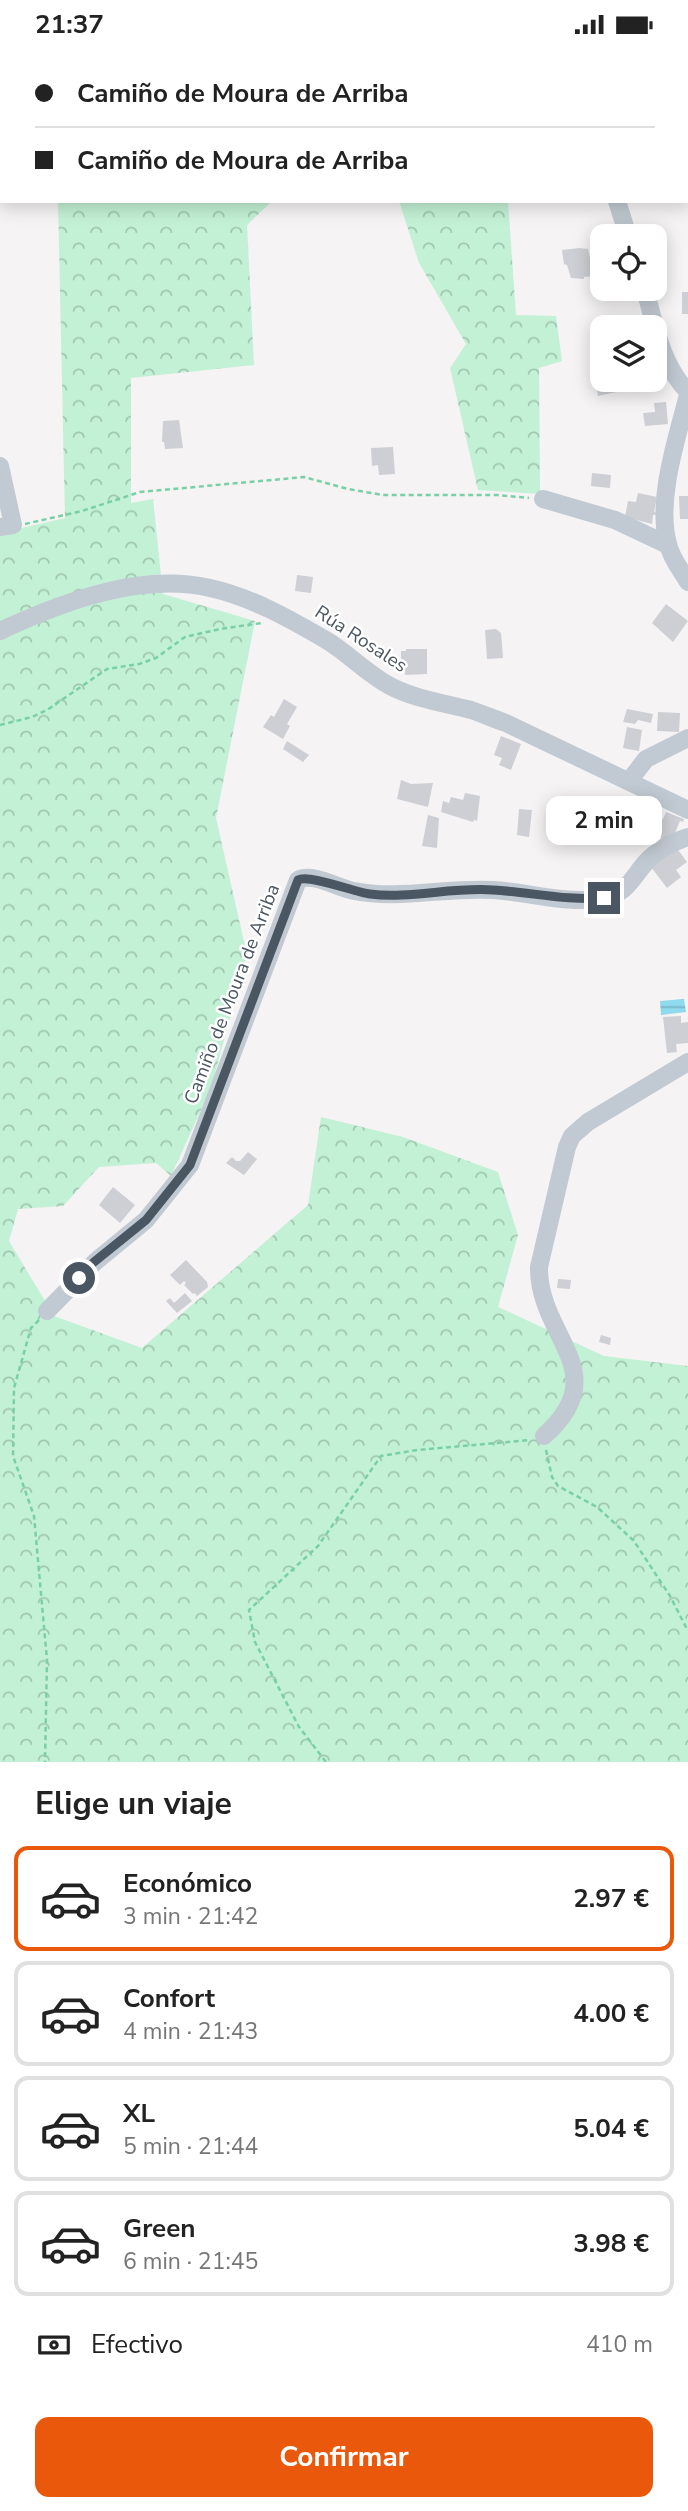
<!DOCTYPE html>
<html lang="es">
<head>
<meta charset="utf-8">
<style>
	:root { --surface:#fff; --page:#f6f6f6; --text:#222; --muted:#767676; --line:#e0e0e0; --accent:#ea580c }
	body { margin:0; font-family:"Nunito Sans",sans-serif; background:var(--page); color:var(--text); height:100vh; display:flex; flex-direction:column; font-size:26px; white-space:nowrap }
	* { box-sizing:border-box; margin:0 }
	p { font-size:23px; color:var(--muted) }
	.icon { flex:none; width:38px; height:38px; fill:none; stroke:currentColor; stroke-width:2; stroke-linecap:round; stroke-linejoin:round }
	.map { position:relative; height:1713px; overflow:hidden }
	.drawer { display:flex; flex-direction:column; background:var(--surface); flex:1 }
	.drawer>* { flex:none }
	.banner { position:absolute; left:0px; top:0px; width:690px; height:154px; box-shadow:0 4px 18px #0003; display:grid; align-content:center; height:154px; padding:0 35px; background:var(--surface) }
	.tools { position:absolute; left:590px; top:175px; display:grid; gap:14px }
	.tools a { display:grid; place-items:center; width:77px; height:77px; border-radius:14px; background:var(--surface); box-shadow:0 4px 18px #0003; font-size:35px }
	.end { position:absolute; width:32px; height:32px; margin:-16px; border:9px solid #4a5661; background:#fff; box-shadow:0 0 0 4px #fff }
	.from { border-radius:50% }
	.bubble { position:absolute; height:49px; border-radius:14px; background:var(--surface); box-shadow:0 4px 18px #0003; font-size:23px; font-weight:700; line-height:49px; text-align:center }
	.banner b { display:flex; align-items:center; gap:24px; height:66px; font-size:26px }
	.banner b+b { border-top:2px solid var(--line) }
	.banner i { width:18px; height:18px; background:var(--text) }
	ul { padding:0; list-style:none }
	li { display:flex; align-items:center; gap:21px; height:105px; margin:0 14px 10px; padding:0 21px; border:4px solid var(--line); border-radius:14px }
	li div { flex:1 }
	li b { display:block; font-size:26px }
	li em { font-style:normal; font-weight:700 }
	li.current { border-color:var(--accent) }
	li>.icon { width:63px; height:63px; stroke-width:1.5 }
	h2 { padding:0 35px; font-size:32px; line-height:84px }
	.pay { display:flex; align-items:center; gap:18px; height:77px; padding:0 35px; font-size:26px }
	.pay p { margin-inline-start:auto }
	.primary-button { display:flex; gap:14px; margin-top:auto; padding:14px 35px }
	.primary-button a { flex:1; height:80px; border-radius:14px; background:var(--accent); color:#fff; font-size:28px; font-weight:700; line-height:80px; text-align:center }
	.status { display:flex; justify-content:space-between; align-items:center; height:49px; padding:0 35px; background:var(--surface); direction:ltr }
	.status svg { height:19px; fill:currentColor }
	.map>svg:first-child { display:block }
	.forest { fill:url(#forest-crowns) }
	.water { fill:url(#water-rules) }
	.building { fill:#cdcfd5 }
	.lines { fill:none; stroke-linecap:round; stroke-linejoin:round }
	.path { stroke:#7ad0a6; stroke-width:2.5; stroke-dasharray:5 3.5; stroke-linecap:butt }
	.minor { stroke:#c1cad2; stroke-width:18 }
	.route { stroke:#4a5661; stroke-width:9 }
	.labels { text-anchor:middle; dominant-baseline:central; stroke-width:5; stroke-linejoin:round; paint-order:stroke }
	.street-label { font-size:19px; fill:#4a5661; stroke:#fff }
</style>
</head>
<body>
<div class="status"><b>21:37</b><svg viewBox="0 0 49 12"><path d="M0 12V9h3v3zM5 12V6h3v6zM10 12V3h3v9zM15 12V0h3v12zM26 1h20v11H26zM47 4h2v5h-2z"/></svg></div>
<div class="map">
<svg width="688" height="1713" viewBox="0 0 688 1713">
	<defs>
		<pattern id="forest-crowns" width="20" height="18" patternUnits="userSpaceOnUse" patternTransform="scale(1.75)"><rect width="20" height="18" fill="#c3f1d5"/><path d="M2 6a3 3 0 1 1 6 0M12 15a3 3 0 1 1 6 0" fill="none" stroke="#a0c6b0"/></pattern>
		<pattern id="water-rules" width="6" height="5" patternUnits="userSpaceOnUse" patternTransform="scale(1.75)"><rect width="6" height="5" fill="#90daee"/><path d="M0 2.5h6" fill="none" stroke="#78b4c4"/></pattern>
	</defs>
	<rect width="100%" height="100%" fill="#f5f3f3"/>
	<!-- forest -->
	<path class="forest" d="M0 0H683L2 2V99Z
		M58 152H272L247 176 254 316 131 329V454L153 450 163 545 255 572 216 769 247 906 211 1039 171 1127 156 1114 99 1118 63 1157 18 1160 9 1192 54 1267 142 1299 308 1156 321 1068 403 1088 498 1123 518 1186 498 1258 604 1307 688 1317V1713H0V484L65 469Z
		M399 152H508L516 266 556 267 562 312 539 319 540 445 478 441 450 319 466 295 419 214Z"/>
	<!-- water -->
	<path class="water" d="M684 950 686 963 661 966 660 952Z"/>
	<!-- building -->
	<path class="building" d="M579 199 588 200 594 227 584 228V230L571 229 567 216 564 215 562 201Z
		M682 243H688V265H682Z
		M633 269 638 272 641 278H612L611 273Z
		M602 322V331H656L657 334 598 347 594 324Z
		M666 353 668 375 645 377 643 364 655 363 654 354Z
		M179 371 183 399 165 400 164 393H162L163 372Z
		M393 398 395 425 379 426 378 416 372 417 371 399Z
		M592 424 611 426 610 439 591 437Z
		M638 444 657 448 654 463 661 465 653 466 652 475 625 468 628 452 636 453Z
		M679 447H688V470H680Z
		M297 526 313 528 311 544 295 542Z
		M666 555 688 572 673 593 652 574Z
		M496 580 501 584 503 609 487 610 485 581Z
		M406 600H427V625L405 626V613H401V602H406Z
		M284 650 297 658 287 675 290 677 283 690 263 678 271 666 274 668Z
		M627 660 653 665 651 674 638 671 635 675 623 673Z
		M658 663 680 664 679 683 657 682Z
		M627 678 642 681 639 702 623 699Z
		M501 687 521 695 511 721 499 716 502 709 494 706Z
		M287 692 309 706 303 713 283 700Z
		M401 731 411 735 433 734 428 758 397 750Z
		M465 744 480 747 477 772 474 771 473 773 441 763 443 752 449 754 451 748 463 751Z
		M603 754 628 762 619 788 593 781 596 767 600 768Z
		M519 760 532 761 529 788 517 786Z
		M666 763 684 770 683 773 680 772 673 789 662 794 659 771 663 770Z
		M428 766 439 769 437 799 422 797Z
		M676 798 687 813 676 821 681 828 667 839 651 818Z
		M681 967V974L688 973V994L676 995 677 1003 667 1004 663 968Z
		M248 1103 257 1110 244 1126 226 1114 232 1108 236 1112H240Z
		M113 1138 135 1156 120 1174 99 1156Z
		M186 1211 207 1233 208 1238 197 1247 195 1244 193 1245 184 1236 186 1234 184 1232 180 1236 170 1226Z
		M558 1230 571 1231 570 1240 557 1239Z
		M185 1244 192 1252 177 1264 166 1252 170 1249 174 1254Z
		M601 1286 611 1289 610 1296 599 1293Z"/>
	<g class="lines">
		<!-- path -->
		<path class="path" d="M25 475 82 462 140 443 304 428 348 440 383 446H497L529 449
			M0 676 32 668 47 661 107 620 139 615 156 609 185 588 220 580 262 574
			M39 1271 31 1279 14 1339 13 1407 34 1467 47 1611 45 1713
			M546 1401 552 1428 558 1437 597 1458 634 1492 670 1547 688 1582
			M326 1713 299 1678 255 1593 249 1561 318 1497 381 1407 417 1401 530 1391"/>
		<!-- minor -->
		<path class="minor" d="M0 116H2
			M617 152 628 187
			M645 240C655 276 661 315 688 343
			M688 346C677 389 656 451 668 495 671 509 681 521 688 533
			M0 417 13 476 0 478
			M543 450 615 471 668 496
			M0 582C62 553 141 523 210 539 251 548 290 570 326 591 348 604 366 624 390 637 415 650 444 654 471 661 483 665 494 670 506 674L688 761
			M629 732 646 710 688 689
			M47 1262 95 1213 146 1171 190 1116 298 831C313 823 338 839 354 842 399 851 447 838 493 841 529 843 568 856 604 849 627 845 633 827 647 812 658 800 673 793 688 788
			M544 1387C616 1323 538 1288 539 1218L567 1098 572 1087 588 1073 688 1013"/>
	</g>
	<g class="lines">
		<!-- route -->
		<path class="route" d="M79 1229 94 1213 146 1171 190 1116 298 831C309 825 354 843 370 845 409 850 452 838 493 841 530 843 567 852 604 849"/>
	</g>
	<g class="labels">
		<!-- street labels -->
		<g class="street-label">
			<text transform="translate(361 590) rotate(33)">Rúa Rosales</text>
			<text transform="translate(232 945) rotate(-69)">Camiño de Moura de Arriba</text>
		</g>
	</g>
</svg>
<div class="tools">
<a><svg class="icon" aria-label="locate" viewBox="0 0 24 24"><circle cx="12" cy="12" r="6"/><path d="M12 2v4M12 18v4M2 12h4M18 12h4"/></svg></a>
<a><svg class="icon" aria-label="layers" viewBox="0 0 24 24"><path d="M12 4l9 5-9 5-9-5zM3 14l9 5 9-5"/></svg></a>
</div>
<i class="end from" style="left:79px;top:1229px"></i>
<i class="end" style="left:604px;top:849px"></i>
<div class="bubble" style="left:546px;top:747px;width:116px">2 min</div>
<div class="banner">
<b><i class="from"></i>Camiño de Moura de Arriba</b>
<b><i></i>Camiño de Moura de Arriba</b>
</div>
</div>
<section class="drawer">
<h2>Elige un viaje</h2>
<ul>
<li class="current"><svg class="icon" aria-label="car" viewBox="0 0 24 24"><path d="M5 17H2v-5l4-1 3-4h7l3 4 3 1v5h-3M9 17h6M6 11h13"/><circle cx="7" cy="17" r="2"/><circle cx="17" cy="17" r="2"/></svg><div><b>Económico</b><p>3 min · 21:42</p></div><em>2.97 €</em></li>
<li><svg class="icon" aria-label="car" viewBox="0 0 24 24"><path d="M5 17H2v-5l4-1 3-4h7l3 4 3 1v5h-3M9 17h6M6 11h13"/><circle cx="7" cy="17" r="2"/><circle cx="17" cy="17" r="2"/></svg><div><b>Confort</b><p>4 min · 21:43</p></div><em>4.00 €</em></li>
<li><svg class="icon" aria-label="car" viewBox="0 0 24 24"><path d="M5 17H2v-5l4-1 3-4h7l3 4 3 1v5h-3M9 17h6M6 11h13"/><circle cx="7" cy="17" r="2"/><circle cx="17" cy="17" r="2"/></svg><div><b>XL</b><p>5 min · 21:44</p></div><em>5.04 €</em></li>
<li><svg class="icon" aria-label="car" viewBox="0 0 24 24"><path d="M5 17H2v-5l4-1 3-4h7l3 4 3 1v5h-3M9 17h6M6 11h13"/><circle cx="7" cy="17" r="2"/><circle cx="17" cy="17" r="2"/></svg><div><b>Green</b><p>6 min · 21:45</p></div><em>3.98 €</em></li>
</ul>
<div class="pay"><svg class="icon" aria-label="cash" viewBox="0 0 24 24"><path d="M3 7h18v10H3z"/><circle cx="12" cy="12" r="2"/></svg>Efectivo<p>410 m</p></div>
<div class="primary-button"><a>Confirmar</a></div>
</section>
</body>
</html>
